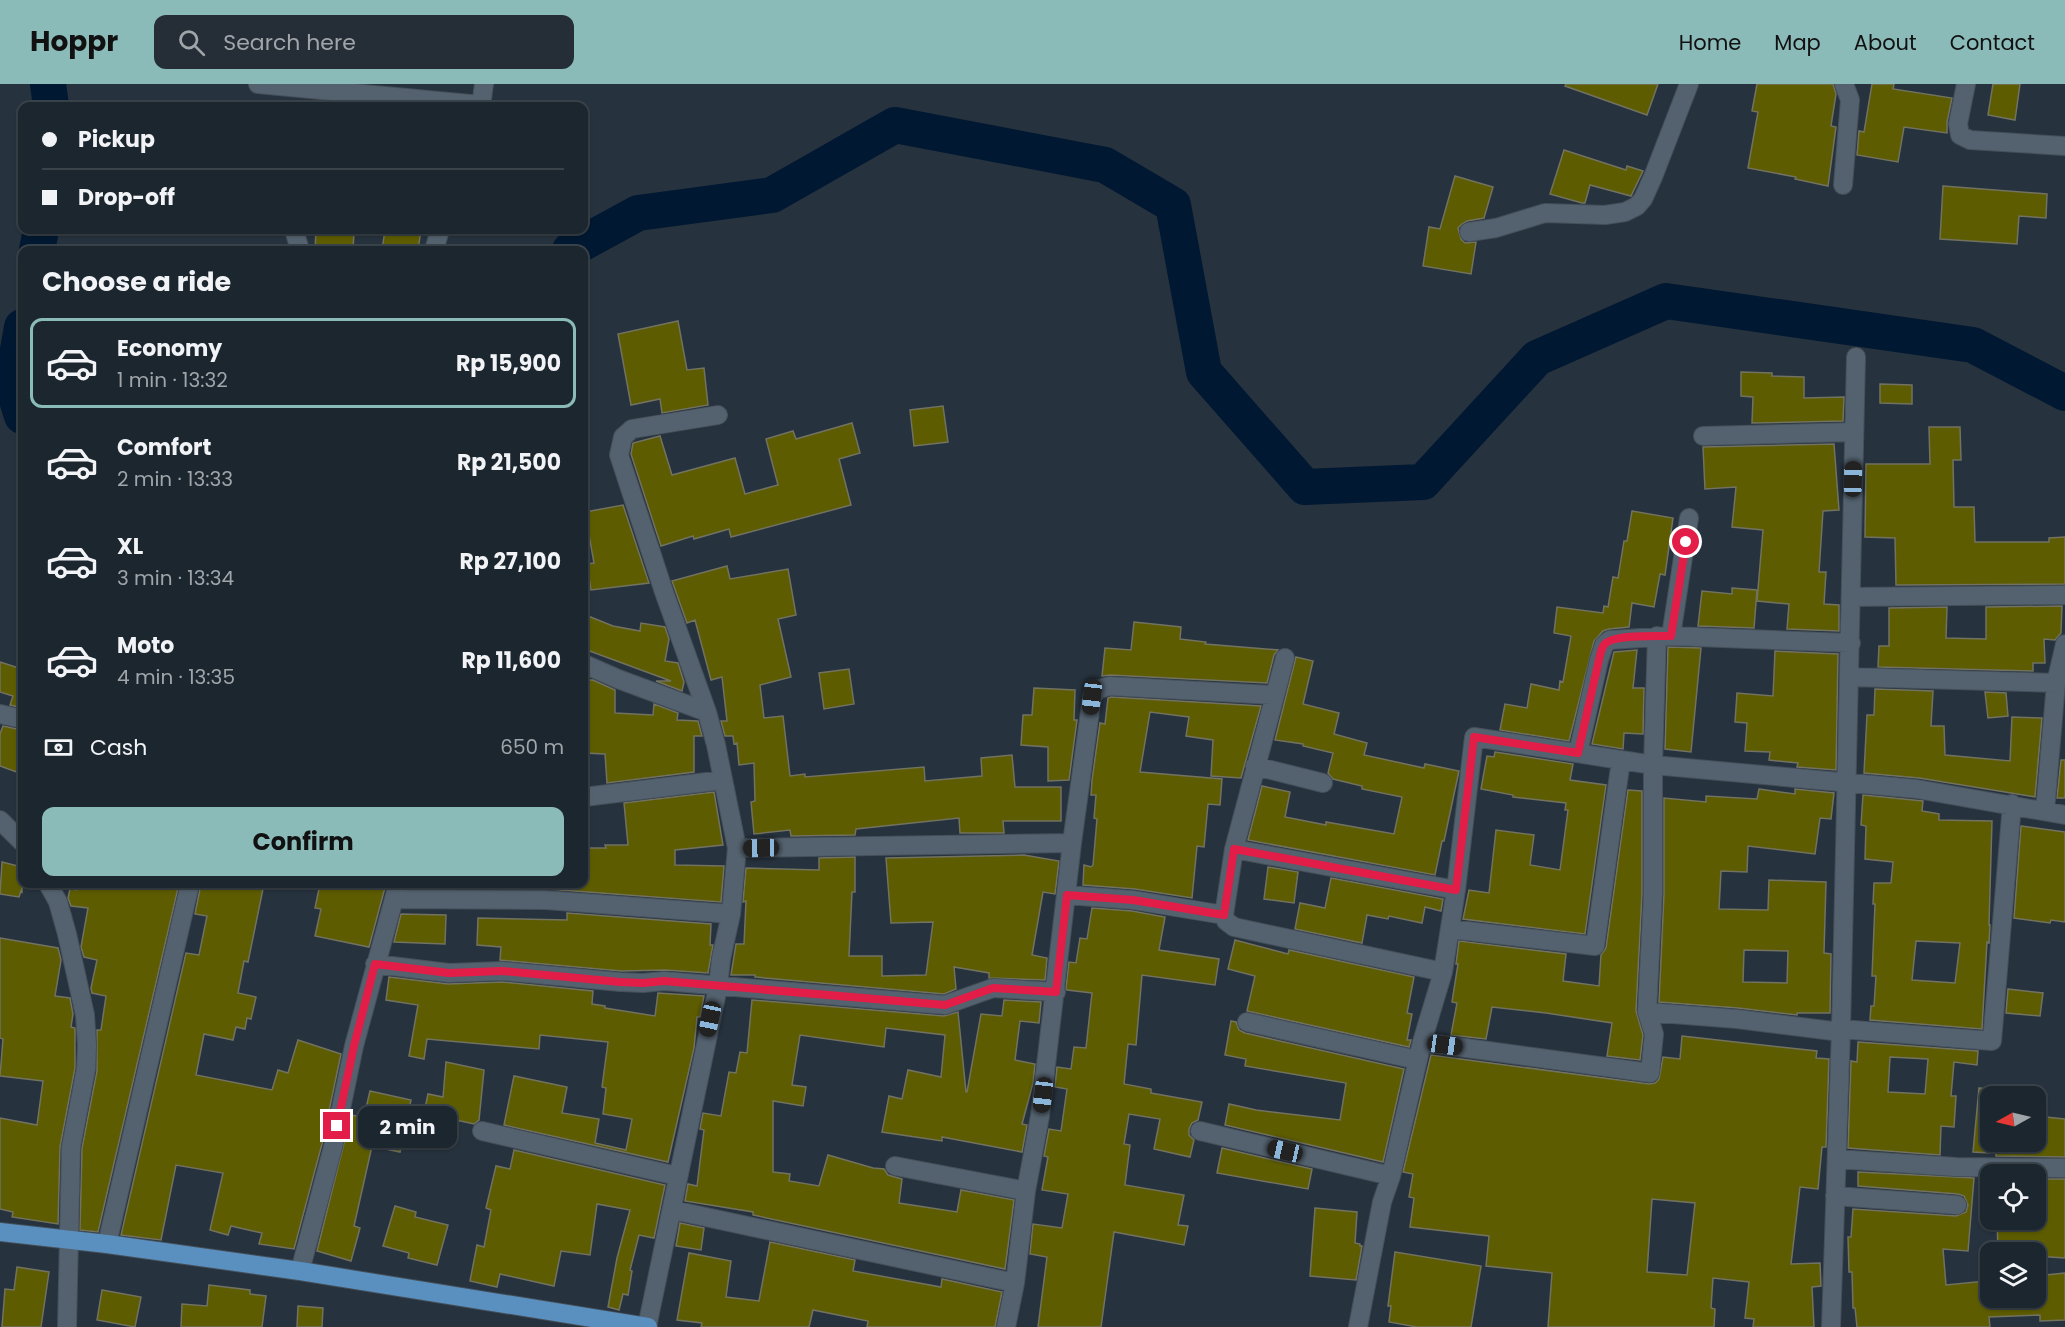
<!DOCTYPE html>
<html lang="en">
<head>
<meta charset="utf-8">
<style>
	:root { --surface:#1c262e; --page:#252e36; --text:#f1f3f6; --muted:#a0a5aa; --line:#3a434a; --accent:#8bbbb9 }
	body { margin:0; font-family:Poppins,sans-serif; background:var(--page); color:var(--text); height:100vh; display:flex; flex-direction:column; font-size:22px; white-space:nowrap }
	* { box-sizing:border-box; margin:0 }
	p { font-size:20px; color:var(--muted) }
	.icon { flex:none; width:33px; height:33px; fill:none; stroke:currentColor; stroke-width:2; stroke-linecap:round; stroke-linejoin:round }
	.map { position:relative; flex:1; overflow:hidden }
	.sheet { position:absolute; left:18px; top:162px; width:570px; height:642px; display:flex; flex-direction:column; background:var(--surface); border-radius:12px; box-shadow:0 2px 4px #0004,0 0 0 2px var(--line) }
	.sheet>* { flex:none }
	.banner { position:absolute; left:18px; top:18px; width:570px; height:132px; border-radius:12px; box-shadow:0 2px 4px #0004,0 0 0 2px var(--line); display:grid; align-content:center; height:132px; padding:0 24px; background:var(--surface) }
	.needle { width:39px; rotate:262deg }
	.buttons { position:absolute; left:1980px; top:1002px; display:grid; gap:12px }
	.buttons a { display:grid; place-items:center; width:66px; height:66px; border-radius:12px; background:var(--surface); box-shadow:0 2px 4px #0004,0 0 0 2px var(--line); font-size:30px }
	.end { position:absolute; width:27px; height:27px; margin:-14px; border:8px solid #e11d48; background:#fff; box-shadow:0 0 0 3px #fff }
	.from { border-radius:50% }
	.bubble { position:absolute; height:42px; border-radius:12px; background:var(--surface); box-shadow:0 2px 4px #0004,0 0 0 2px var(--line); font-size:20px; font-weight:700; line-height:42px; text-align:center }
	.car { position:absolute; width:18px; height:36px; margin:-18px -9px; border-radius:8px; box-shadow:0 0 4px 2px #0007; background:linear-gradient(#222 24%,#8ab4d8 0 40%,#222 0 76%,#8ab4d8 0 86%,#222 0) }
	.banner b { display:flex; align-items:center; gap:21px; height:57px; font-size:22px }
	.banner b+b { border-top:2px solid var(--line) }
	.banner i { width:15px; height:15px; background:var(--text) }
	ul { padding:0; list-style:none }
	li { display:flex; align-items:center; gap:18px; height:90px; margin:0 12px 9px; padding:0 12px; border:3px solid transparent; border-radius:12px }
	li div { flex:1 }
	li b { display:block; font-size:22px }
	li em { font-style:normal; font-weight:700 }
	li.active { border-color:var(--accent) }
	li>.icon { width:54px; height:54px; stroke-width:1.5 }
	h2 { padding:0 24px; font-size:27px; line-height:72px }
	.pay { display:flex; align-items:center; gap:15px; height:66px; padding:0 24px; font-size:22px }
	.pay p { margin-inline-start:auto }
	.action { display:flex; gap:12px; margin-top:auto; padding:12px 24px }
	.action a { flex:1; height:69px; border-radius:12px; background:var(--accent); color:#111; font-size:24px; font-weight:700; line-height:69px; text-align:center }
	header { display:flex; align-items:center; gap:36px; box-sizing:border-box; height:84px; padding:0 30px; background:var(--accent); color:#111 }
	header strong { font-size:28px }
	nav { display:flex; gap:33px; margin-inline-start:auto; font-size:21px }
	.search { width:420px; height:54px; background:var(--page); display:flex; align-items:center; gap:15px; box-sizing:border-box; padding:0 21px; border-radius:12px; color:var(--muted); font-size:22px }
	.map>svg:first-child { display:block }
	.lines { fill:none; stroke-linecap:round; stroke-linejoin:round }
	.river { stroke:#001831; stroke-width:36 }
	.building { fill:#5d5c00; stroke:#727260; stroke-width:1.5; fill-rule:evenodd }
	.minor-casing { stroke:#444f59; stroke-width:20 }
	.major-casing { stroke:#444f59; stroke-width:20 }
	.minor { stroke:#54626f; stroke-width:18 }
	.major { stroke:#5a90bf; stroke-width:18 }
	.route { stroke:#e11d48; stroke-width:8 }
</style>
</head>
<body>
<header>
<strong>Hoppr</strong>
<div class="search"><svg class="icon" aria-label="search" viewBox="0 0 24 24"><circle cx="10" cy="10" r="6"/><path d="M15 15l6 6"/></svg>Search here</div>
<nav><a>Home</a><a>Map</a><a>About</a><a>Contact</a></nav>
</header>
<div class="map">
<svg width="2065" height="1243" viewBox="0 0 2065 1243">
	<rect width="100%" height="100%" fill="#26323e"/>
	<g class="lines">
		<!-- river -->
		<path class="river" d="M48 0 51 22
			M37 166 41 146
			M570 166 638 129 772 111 895 41 1105 81 1173 121 1204 288 1305 403 1423 398 1537 274 1666 217 1973 261 2065 309
			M22 243 12 300 22 332"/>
	</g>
	<!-- building -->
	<path class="building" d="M1566 0H1658L1647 31 1565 2Z
		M1757 0H1833L1836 10 1831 42 1836 43 1828 102 1795 95 1796 93 1748 84 1758 28 1752 27Z
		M1872 0H1894L1893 5 1952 14 1947 38V49L1904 43 1898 78 1857 71 1859 47 1864 48Z
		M1993 0H2020L2015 36 1988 31Z
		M1564 66 1626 86 1627 82 1643 87 1631 112 1590 101 1585 119H1582L1550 110Z
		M1455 92 1493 103 1484 134 1467 137 1462 140 1458 144 1461 155 1465 159 1476 158 1471 190 1423 182 1429 143 1440 145Z
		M1943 102 2047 110 2046 134 2019 132 2017 160 1940 155Z
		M316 146 354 148 353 166H315Z
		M385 146H421L418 166H382Z
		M678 237 687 286 704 284 708 321 662 329 660 315 631 321 618 250Z
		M1741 288 1772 289V292L1804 293V314L1844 313 1843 337 1752 339 1753 313 1741 312Z
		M1880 300 1912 301V320L1880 319Z
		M943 322 948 358 914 362 910 326Z
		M852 339 860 369 839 375 851 421 731 453 729 445 694 455 693 452 661 462 631 370 633 359 660 352 672 391 735 374 745 410 778 401 766 355 793 347 796 355Z
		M1929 343H1960L1961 376H1953L1954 423H1974L1975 458H2049V454L2065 453V500L1896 501 1895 454 1865 453 1866 380H1930Z
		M1834 360 1839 426 1823 427 1819 488H1826L1824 520 1839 521V547L1787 545 1789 520 1757 517 1763 446 1732 443 1736 403 1705 405 1703 363Z
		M623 421 649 499 591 506 587 480 594 479 585 428Z
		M1632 427 1673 434 1665 491 1660 490 1654 523 1632 519 1629 543 1609 545 1603 547 1594 557 1569 657 1500 646 1505 620 1527 624 1531 600 1559 606 1560 597 1563 598 1571 552 1554 549 1557 523 1603 529 1604 522 1608 523 1613 493 1618 494 1624 457H1627Z
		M727 482 730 495 788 485 796 531 778 535 791 593 760 601 764 634 783 632 790 692 805 690V693L924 683 925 697 982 692 981 674 1012 671 1015 703H1061V737H1003L1004 749H960L959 734 856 745 855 751 791 752 790 746 754 750 751 718 755 717 754 679 739 681 737 659 734 660 733 652H725L721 637H727L722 593 711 596 695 536 687 539 672 497Z
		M1732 504 1757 506 1754 544 1698 542 1702 507 1732 510Z
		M2062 522 2061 549 2055 556 2044 555 2045 579H2033V587L1878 583 1879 562H1889V524L1947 523 1946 554 1986 555V523Z
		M588 532 613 542 640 547 641 539 665 543 669 555 665 577 678 579 684 598 682 607 656 597H671L584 565V545Z
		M1134 538 1181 543 1180 555 1206 558 1205 560 1278 566 1274 571 1267 599 1110 591 1102 592 1105 564 1131 566Z
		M1668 563 1701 564 1691 668 1665 665Z
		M1637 566 1633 604H1644L1643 650 1624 649 1623 665 1592 660 1614 568Z
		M1775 567 1838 570 1836 686 1797 683 1798 679 1769 676 1770 668 1745 667 1747 639 1735 638 1737 609 1773 612Z
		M1296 573 1313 577 1303 620 1339 629 1334 650 1367 659 1364 671 1424 684 1425 680 1459 687 1444 757H1442L1435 791 1248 756 1262 702 1290 708 1285 733 1326 741V738L1394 750 1402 713 1362 705V702L1333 695 1328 689 1333 669 1303 662V660L1275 656Z
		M0 578 22 585 21 592H22V624L10 621 13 612 0 608Z
		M849 585 854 620 824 625 819 589Z
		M584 596H593L615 606V629L653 631 654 620 678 629 677 636 698 637 702 652H694V688L607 699 605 670 584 669Z
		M1034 604 1075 606 1074 636H1077L1069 696 1048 697V663L1021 661 1023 631H1032Z
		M1875 605 1933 607 1931 642H1944L1945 671 2010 677 2012 633 2042 634 2035 713 1919 694 1864 689 1867 631H1874Z
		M1985 608 2006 609 2008 632 1988 634Z
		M1111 613 1261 622 1241 694 1211 692 1213 656 1186 652 1189 633 1150 628 1140 688 1222 695 1220 721 1208 720 1204 763 1197 762 1192 814 1135 805 1083 801 1084 781 1091 783 1093 781 1097 735 1094 734 1096 711H1091L1092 696 1100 639 1105 640 1108 614Z
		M3 642 22 646V690L0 682V650Z
		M1495 668 1573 680 1570 696 1606 701 1585 850 1463 835 1469 806 1489 809 1496 746 1534 751 1530 781 1560 786 1568 726H1565L1566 719 1513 713V711L1481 705 1487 672 1494 673Z
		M2061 676H2065V714H2057Z
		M1759 705 1795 710V705L1834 709 1831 735 1820 734 1815 770 1748 762 1747 788 1721 787 1719 825 1768 826 1769 796 1826 798 1824 869 1831 870 1830 929H1797V931L1738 924 1659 918 1664 810V714L1706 718V712L1757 715ZM1744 866 1788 867 1787 899 1743 898Z
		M1628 706 1642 707V810L1636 927 1643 951 1640 976 1607 972 1612 939 1546 929 1492 923 1486 955 1451 951 1457 919 1452 918 1458 880H1456L1459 857 1566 870 1563 897 1599 902 1601 871 1606 864Z
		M714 708 723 761 675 766V781L724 782 721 818 547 805H518V800H584V764H606L605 761H628L624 719Z
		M1863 711 1923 717 1922 727 1939 730V736L1992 737 1989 841H1990L1989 859 1987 858 1982 945 1870 936 1871 922H1874L1876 892H1872L1875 820H1873L1874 799H1891L1893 778 1865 775 1866 742 1861 741ZM1916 857 1960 859 1955 899 1912 896Z
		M2021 742 2065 748V838L2051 836 2050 839 2014 834Z
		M1024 771 1059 777 1055 810 1043 808 1032 871 1047 874 1045 896 989 894V889L954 883 956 905 944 910 755 893V891H731L736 860H744L746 817 743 818 746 784 819 786V774L855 773V808H852L849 872H882V892L926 891 933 838 891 839 886 774Z
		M2 778 22 783V808L21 807 19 813 0 810Z
		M1268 783 1298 788 1294 819 1264 815Z
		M1331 794 1443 815 1441 827 1425 823 1422 839 1389 832 1388 835 1367 831 1362 859 1295 845 1300 819 1325 824Z
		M78 800H179L98 1148 80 1146 82 1064 97 987V946H101L106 912 92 909 91 904 97 876 84 873 81 863 88 824 71 822 68 814 70 805 77 806Z
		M201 800H264L248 878 244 877 238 909 256 913 251 935 247 934 245 945 236 943 233 956 204 950 196 991 272 1006 278 986 288 989 298 956 341 970 322 1060 294 1165 259 1160 262 1149 231 1142 228 1151 210 1146 223 1089 176 1081 161 1156 121 1151 186 869 199 871 207 832 195 830Z
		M320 800H386L369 863 315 852 321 825 315 824Z
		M1092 824 1132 827 1165 833 1159 866 1219 875 1215 901 1142 891 1136 961 1128 960 1124 1000 1151 1005V1009L1202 1018 1198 1036 1192 1039 1189 1045V1051L1194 1056 1190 1073 1154 1065 1160 1035 1129 1030 1124 1060 1130 1061 1125 1101 1184 1111 1178 1141 1188 1142 1184 1161 1114 1148 1101 1243H1038L1047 1173 1030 1170 1033 1140 1062 1144 1068 1110 1042 1106 1048 1073 1044 1072 1049 1045 1061 1047 1067 1005 1055 1003 1057 983 1071 985 1074 963 1086 964 1092 909 1067 906 1066 904 1069 878 1076 879 1080 854 1087 855Z
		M567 829 711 840 710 861H713L708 889 665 886 621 887 500 876 501 863 477 861 478 834 567 836Z
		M401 830 446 831 445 860 394 858Z
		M0 854 58 864 61 876 55 912 70 914 73 930 71 943 75 944V984L60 1063 58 1140 12 1133 13 1128 0 1125V1034L37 1041 43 997 0 992 3 955 0 954Z
		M1235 856 1288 870 1289 866 1414 893 1407 929 1412 930 1407 956H1411L1409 963 1247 927 1255 892 1228 885Z
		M389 893 448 900 502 898 593 907 592 920 605 922V924L655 932 658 909 704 912 700 933H697L694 964 668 1078 504 1041 514 992 567 1003 562 1029 599 1035 595 1059 626 1066 632 1035 603 1030 606 1004 602 1003 608 958 540 951 539 965 427 955 424 975 409 972 418 921 386 916Z
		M2008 905 2043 909 2040 932 2006 929Z
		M752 916 944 932 958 928 966 1008H967L981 930 1002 932 1004 916 1041 918 1039 939 1020 937 1015 976 1035 980 1033 999 1022 1040 1027 1041 1022 1068 942 1053V1057L882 1048 889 1012 902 1015 908 986 941 993 945 951 886 944 884 963 800 951 792 1001 806 1003 803 1022 773 1017V1088L790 1090 789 1097 819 1102 828 1071 873 1084 884 1085 888 1091 902 1095 899 1119 957 1128 961 1106 1014 1116 1005 1185 753 1131V1128L685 1117 688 1100 697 1102 704 1046 700 1045 703 1029 721 1032 729 988 736 989 740 968 747 969Z
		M1231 937 1236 938 1239 946 1245 949 1404 985 1383 1078 1225 1041 1229 1020 1256 1026 1340 1036 1346 999 1245 982 1246 975 1225 971Z
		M1682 952 1817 967 1816 974 1829 975 1826 1063H1822L1818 1105 1800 1103 1791 1180 1820 1179 1821 1202 1812 1203 1814 1243H1753L1754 1235 1745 1234 1749 1198 1713 1194 1711 1224 1715 1225 1714 1243H1548L1552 1189 1486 1182 1489 1152 1410 1143 1414 1114 1409 1113 1413 1090 1403 1088 1431 971 1649 1000 1655 999 1659 995 1663 973 1680 975ZM1652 1115 1695 1119 1687 1191 1647 1188Z
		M1858 958 1978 967 1977 981 1954 978 1951 1012H1956L1954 1043 1941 1042 1940 1071 1848 1064 1851 977 1857 978ZM1890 973 1928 975 1925 1010 1888 1008Z
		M446 978 484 986 479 1036 474 1040 424 1029 428 1010 443 1013Z
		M1979 1004 1990 1005V1069L1973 1068Z
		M370 1007 411 1016 400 1068 372 1062 354 1142 360 1144 351 1177 317 1167 351 1031 364 1033Z
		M2036 1032 2065 1035V1073L1996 1072 1995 1058H2036Z
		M1222 1064 1312 1085 1308 1105 1217 1089Z
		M514 1066 665 1101 654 1154 639 1151 630 1186 632 1187 628 1211 623 1210 619 1226 608 1223 617 1174 630 1126 597 1120 590 1171 561 1167 554 1202 500 1190 497 1203 470 1197 477 1161 484 1163 491 1126 486 1124 496 1082 510 1085Z
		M1858 1088 1974 1094 1968 1167 1943 1165 1946 1201 1986 1197 1987 1214H2036V1192L2065 1189V1236L2040 1237V1231L1989 1233 1990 1243H1857L1855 1224H1853L1852 1188H1849L1848 1153H1851L1853 1125 1956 1132 1966 1128 1968 1121 1964 1112 1958 1110 1858 1102Z
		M2036 1095H2065V1174L2036 1172V1168H1998L1997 1136H2036Z
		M395 1122 416 1128 415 1133 448 1141 437 1181 408 1174 409 1169 383 1162Z
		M1315 1124 1357 1128 1355 1159 1360 1160V1162H1362L1356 1196 1310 1192Z
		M680 1139 704 1144 701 1166 676 1162Z
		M770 1158 855 1176 853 1187 941 1203 942 1195 1002 1208 995 1243H867L868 1237 813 1226 809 1243H701L702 1239 677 1236 689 1169 731 1177 726 1213 759 1217Z
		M1395 1168 1481 1182 1471 1243H1417L1389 1238 1391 1222H1388Z
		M17 1183 49 1188 41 1243H2L5 1205 14 1206Z
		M209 1201 250 1206V1210L266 1212 262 1243H181L182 1220 207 1222Z
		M102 1206 141 1213 135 1243 97 1236Z
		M298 1222 323 1224 322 1243H297Z"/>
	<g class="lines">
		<!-- minor casing -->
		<g class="minor-casing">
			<path id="minor" d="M258 0 481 21
				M1966 0 1958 40 1960 51 1970 56 2065 62
				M481 22 484 0
				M1843 101 1850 16 1844 0
				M294 146 300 166
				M1469 148 1496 144 1545 129 1605 131 1625 128 1637 122 1643 115 1653 93 1689 0
				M434 166 440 146
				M1703 352 1854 348
				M1851 513 2065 511
				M1671 552 1689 434
				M584 580 618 595 707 628
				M1850 593 2056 599
				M0 630 22 635
				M1578 669 1599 576 1604 561 1610 556 1671 552 1851 559
				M1255 682 1323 699
				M584 713 723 696
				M2045 727 2056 599 2065 560
				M0 736 22 758
				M737 764 1072 759
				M1234 765 1456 806
				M48 800 58 818 67 850 85 931 87 961 86 985 71 1063 67 1243
				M1067 811 1133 816 1224 831 1226 837 1234 843 1443 888
				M394 815 546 816 731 830
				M1224 831 1234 765 1285 574
				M1450 845 1595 862 1621 676
				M375 880 449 889 502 887 620 898 643 899 664 897 945 921 993 904 1056 908
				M1647 928 1737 935 1841 948
				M1247 938 1417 976
				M1841 945 1992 957 2012 720
				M1422 958 1650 989 1654 950 1647 928 1653 810V681L1657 552
				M482 1047 677 1092
				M1200 1047 1391 1092
				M1837 1075 1956 1083 2065 1084
				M895 1082 1026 1107
				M1835 1112 1957 1121
				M673 1126 1015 1199
				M107 1160 190 800
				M300 1187 333 1063 354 962 398 800
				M647 1243 718 903 721 875 731 830 737 764 716 661 707 628 664 508 619 371 623 353 632 345 718 331
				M1006 1243 1015 1199 1026 1107 1040 1032 1072 759 1092 613 1097 606 1109 602 1274 611
				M1358 1243 1382 1118 1391 1092 1422 958 1443 888 1456 806 1474 653 1653 681 1917 705 2065 731
				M1831 1243 1841 945 1856 273"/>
		</g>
		<!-- major casing -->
		<g class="major-casing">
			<path id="major" d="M0 1148 107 1160 300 1187 648 1243"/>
		</g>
		<!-- minor -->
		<use href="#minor" class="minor"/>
		<!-- major -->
		<use href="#major" class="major"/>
	</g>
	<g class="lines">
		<!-- route -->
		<path class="route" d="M337 1042 354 962 375 880 449 889 502 887 620 898 643 899 664 897 945 921 993 904 1056 908 1067 811 1133 816 1224 831 1234 765 1456 806 1474 653 1578 669 1599 576C1600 571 1601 565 1604 561 1611 550 1657 552 1671 552L1686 458"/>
	</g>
</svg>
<div class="buttons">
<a><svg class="needle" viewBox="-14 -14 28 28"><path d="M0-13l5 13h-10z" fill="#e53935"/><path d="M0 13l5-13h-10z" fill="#a0a5aa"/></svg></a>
<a><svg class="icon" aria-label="locate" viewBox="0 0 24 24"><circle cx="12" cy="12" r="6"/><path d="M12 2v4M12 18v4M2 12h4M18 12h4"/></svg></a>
<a><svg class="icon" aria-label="layers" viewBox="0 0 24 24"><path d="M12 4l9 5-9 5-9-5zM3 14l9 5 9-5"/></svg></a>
</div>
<i class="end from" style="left:1686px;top:458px"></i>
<i class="end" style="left:337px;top:1042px"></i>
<div class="bubble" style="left:358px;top:1022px;width:99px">2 min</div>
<i class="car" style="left:1853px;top:395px;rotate:1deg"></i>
<i class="car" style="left:1092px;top:613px;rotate:187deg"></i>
<i class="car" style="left:761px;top:764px;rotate:269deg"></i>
<i class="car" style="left:710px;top:935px;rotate:192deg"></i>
<i class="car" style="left:1445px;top:961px;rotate:98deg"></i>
<i class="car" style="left:1043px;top:1011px;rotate:187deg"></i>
<i class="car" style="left:1285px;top:1067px;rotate:283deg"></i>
<div class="banner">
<b><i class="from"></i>Pickup</b>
<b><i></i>Drop-off</b>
</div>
<section class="sheet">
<h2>Choose a ride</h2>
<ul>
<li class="active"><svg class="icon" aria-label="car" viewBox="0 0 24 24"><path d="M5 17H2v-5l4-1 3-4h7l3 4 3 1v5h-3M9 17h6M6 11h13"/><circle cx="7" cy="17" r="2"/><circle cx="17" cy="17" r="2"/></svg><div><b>Economy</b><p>1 min · 13:32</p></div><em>Rp 15,900</em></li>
<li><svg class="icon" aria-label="car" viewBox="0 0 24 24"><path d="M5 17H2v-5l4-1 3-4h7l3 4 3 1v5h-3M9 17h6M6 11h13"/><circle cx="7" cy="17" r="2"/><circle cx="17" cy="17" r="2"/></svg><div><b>Comfort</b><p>2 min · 13:33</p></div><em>Rp 21,500</em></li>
<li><svg class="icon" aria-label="car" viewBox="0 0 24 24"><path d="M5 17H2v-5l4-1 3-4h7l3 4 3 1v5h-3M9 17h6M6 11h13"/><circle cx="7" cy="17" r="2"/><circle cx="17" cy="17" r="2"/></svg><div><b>XL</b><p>3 min · 13:34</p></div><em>Rp 27,100</em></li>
<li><svg class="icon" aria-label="car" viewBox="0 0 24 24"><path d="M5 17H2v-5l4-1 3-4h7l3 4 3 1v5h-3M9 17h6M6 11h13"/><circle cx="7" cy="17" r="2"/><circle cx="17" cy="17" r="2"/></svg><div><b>Moto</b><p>4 min · 13:35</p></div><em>Rp 11,600</em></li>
</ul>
<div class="pay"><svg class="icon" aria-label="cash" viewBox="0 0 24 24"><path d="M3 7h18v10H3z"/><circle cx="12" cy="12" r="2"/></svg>Cash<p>650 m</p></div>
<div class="action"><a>Confirm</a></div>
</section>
</div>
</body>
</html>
